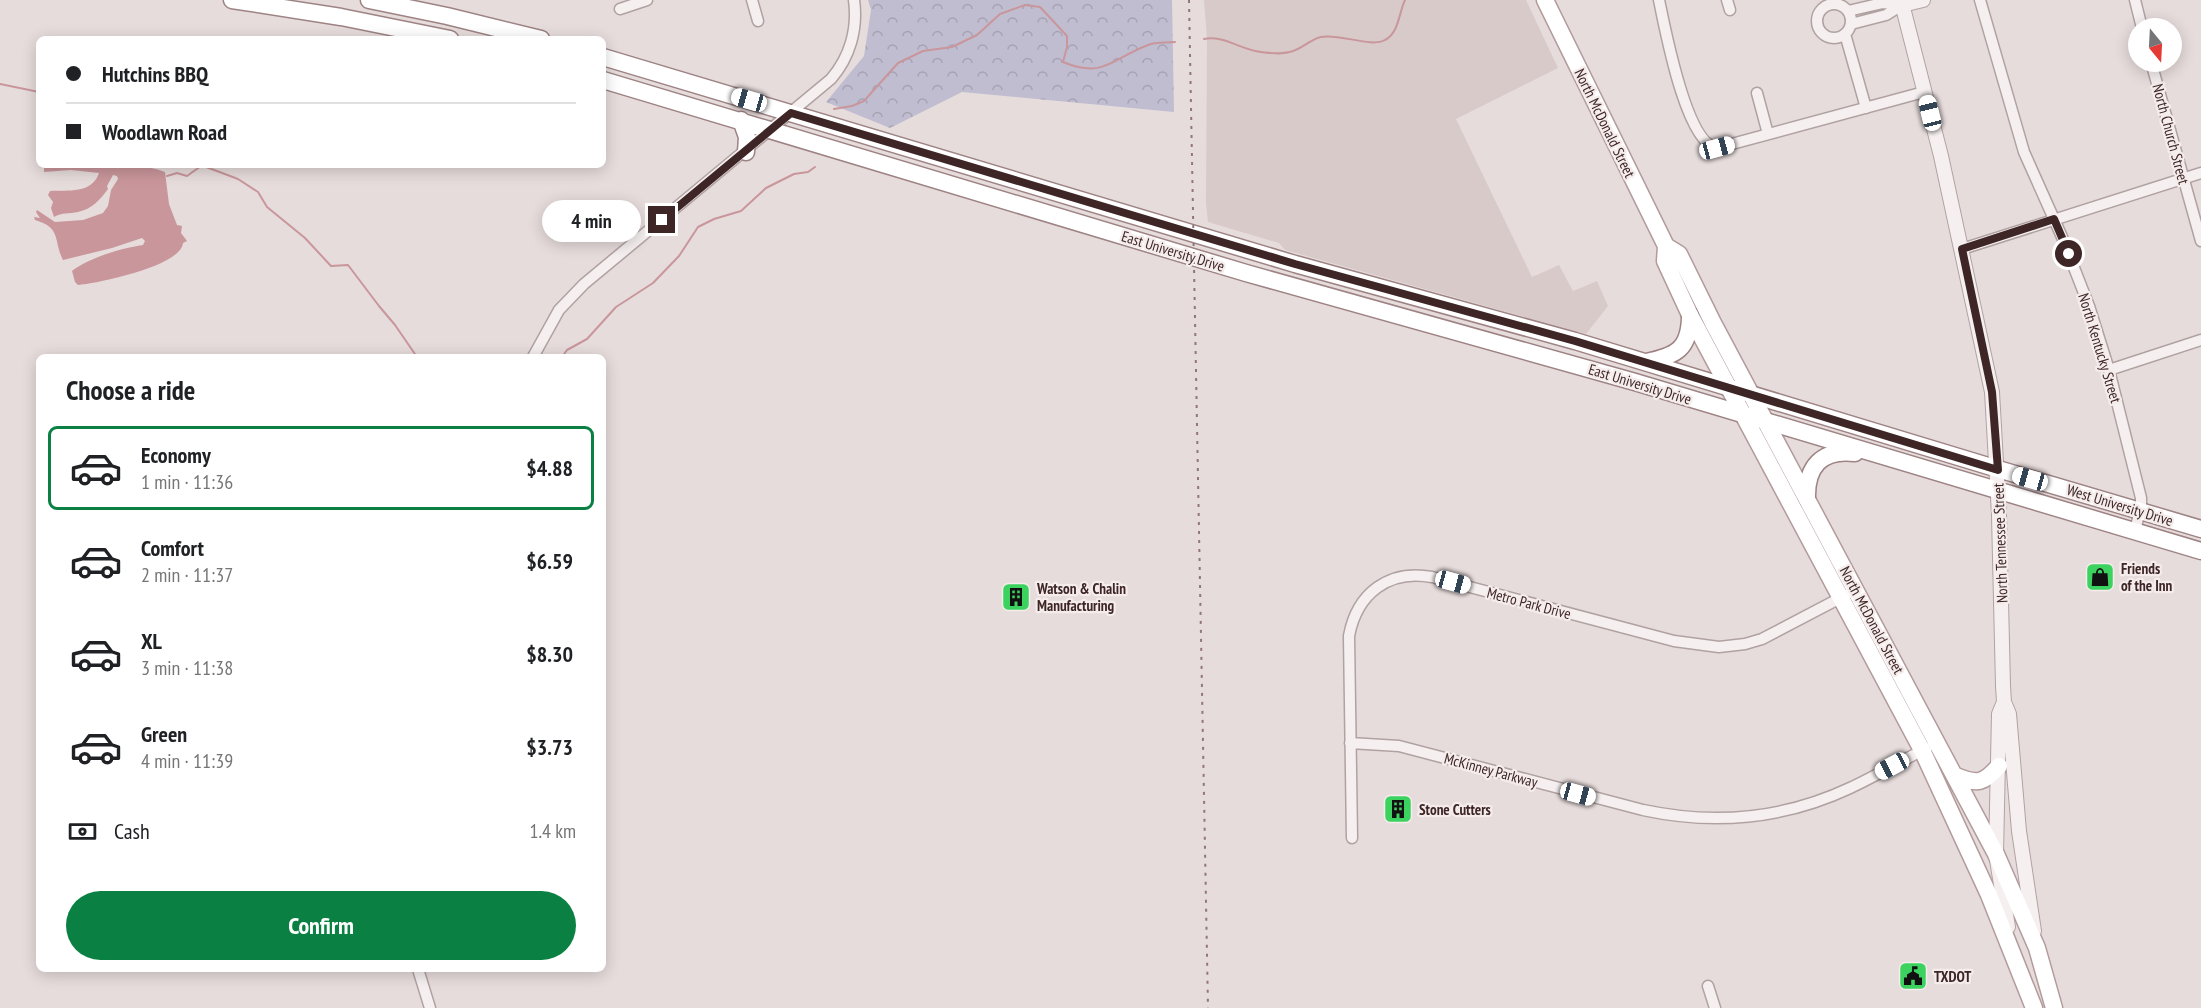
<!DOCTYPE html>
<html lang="en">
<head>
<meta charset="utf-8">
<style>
	:root { --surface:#fff; --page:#f2f2f2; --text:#202124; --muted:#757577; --line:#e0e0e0; --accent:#0b8043 }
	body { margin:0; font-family:"PT Sans Narrow",sans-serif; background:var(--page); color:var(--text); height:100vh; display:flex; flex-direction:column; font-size:22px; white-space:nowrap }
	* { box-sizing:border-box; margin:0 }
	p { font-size:20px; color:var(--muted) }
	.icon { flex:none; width:33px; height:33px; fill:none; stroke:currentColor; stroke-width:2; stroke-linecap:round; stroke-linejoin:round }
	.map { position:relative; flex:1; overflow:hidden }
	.side { position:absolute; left:36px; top:354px; width:570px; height:618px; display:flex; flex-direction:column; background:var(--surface); border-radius:9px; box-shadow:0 3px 15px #0003 }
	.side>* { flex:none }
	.guide { position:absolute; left:36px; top:36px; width:570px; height:132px; border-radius:9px; box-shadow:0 3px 15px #0003; display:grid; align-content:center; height:132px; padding:0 30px; background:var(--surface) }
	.needle { width:39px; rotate:162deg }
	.fabs { position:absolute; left:2128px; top:18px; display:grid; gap:12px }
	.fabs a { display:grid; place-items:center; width:54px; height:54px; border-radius:50%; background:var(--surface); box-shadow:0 3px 15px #0003; font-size:30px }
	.end { position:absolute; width:27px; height:27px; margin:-14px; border:8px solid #3e2626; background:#fff; box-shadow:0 0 0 3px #fff }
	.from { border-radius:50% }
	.bubble { position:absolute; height:42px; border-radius:21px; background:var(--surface); box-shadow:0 3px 15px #0003; font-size:20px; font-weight:700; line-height:42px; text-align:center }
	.car { position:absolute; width:18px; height:36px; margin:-18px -9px; border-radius:8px; box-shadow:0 0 4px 2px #0007; background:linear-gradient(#fff 24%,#345 0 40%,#fff 0 76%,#345 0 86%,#fff 0) }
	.guide b { display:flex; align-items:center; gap:21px; height:57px; font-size:22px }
	.guide b+b { border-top:2px solid var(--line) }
	.guide i { width:15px; height:15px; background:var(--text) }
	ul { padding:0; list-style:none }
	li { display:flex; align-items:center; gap:18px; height:84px; margin:0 12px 9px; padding:0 18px; border:3px solid transparent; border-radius:9px }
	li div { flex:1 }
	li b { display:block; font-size:22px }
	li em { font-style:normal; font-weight:700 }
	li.selected { border-color:var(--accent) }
	li>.icon { width:54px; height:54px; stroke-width:1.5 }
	h2 { padding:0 30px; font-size:27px; line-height:72px }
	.pay { display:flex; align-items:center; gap:15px; height:66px; padding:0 30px; font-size:22px }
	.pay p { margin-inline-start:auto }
	.primary-button { display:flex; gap:12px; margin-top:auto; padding:12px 30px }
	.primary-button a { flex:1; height:69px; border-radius:36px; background:var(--accent); color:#fff; font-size:24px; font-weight:700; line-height:69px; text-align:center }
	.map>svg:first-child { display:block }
	.built { fill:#d9caca }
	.forest { fill:url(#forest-crowns) }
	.water { fill:#c9969b }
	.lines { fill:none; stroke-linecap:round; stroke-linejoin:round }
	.stream { stroke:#c9969b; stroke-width:2 }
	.minor-casing { stroke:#b1a2a2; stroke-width:13 }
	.tertiary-casing { stroke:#b1a2a2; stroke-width:16 }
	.primary-casing { stroke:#b39b9c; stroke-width:19 }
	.trunk-casing { stroke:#9e8384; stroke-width:19 }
	.minor { stroke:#f5efef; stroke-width:10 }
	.tertiary { stroke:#f5efef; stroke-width:14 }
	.primary { stroke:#fff; stroke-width:16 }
	.trunk { stroke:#fff; stroke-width:16 }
	.rail { stroke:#917676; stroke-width:2; stroke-dasharray:3 6; stroke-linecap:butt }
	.route { stroke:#3e2626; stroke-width:8 }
	.labels { text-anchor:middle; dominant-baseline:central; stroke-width:4.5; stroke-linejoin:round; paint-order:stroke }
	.street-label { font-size:15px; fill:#3e2626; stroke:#f5ecec }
	.poi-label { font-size:15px; font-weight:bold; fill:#3e2626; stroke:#f5ecec; text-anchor:start }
</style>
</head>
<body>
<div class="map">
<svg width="2201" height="1008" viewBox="0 0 2201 1008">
	<defs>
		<pattern id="forest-crowns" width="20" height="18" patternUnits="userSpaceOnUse" patternTransform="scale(1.5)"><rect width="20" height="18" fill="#c0bdd1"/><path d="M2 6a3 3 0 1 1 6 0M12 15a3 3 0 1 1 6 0" fill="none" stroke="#a6a2b3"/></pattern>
	</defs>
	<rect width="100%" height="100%" fill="#e7dcdc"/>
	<!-- built -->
	<path class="built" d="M1204 0H1526L1558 68 1456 119 1532 277 1559 265 1573 291 1597 281 1608 306 1586 334 1285 250 1279 243 1208 222 1206 203 1207 38Z"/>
	<!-- forest -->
	<path class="forest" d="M868 0H1172L1174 112 962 92 890 128 826 102 864 56 871 10Z"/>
	<!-- water -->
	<path class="water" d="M44 165C78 165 135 160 165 172L169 204 177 225 182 226 181 233 187 241 183 243C181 266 99 283 78 285L75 282 72 271C88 258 122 248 143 245L145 241 142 238 112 248 63 260C53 240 62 228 35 220L34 217 40 218 36 212 37 210 55 222 83 220 103 213 108 206 111 190 118 179 117 176 113 175 107 186 108 189C100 200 92 209 78 212 69 214 62 212 54 217L51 208 53 202 48 195 50 191C68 190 92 194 99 173L71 170 44 172Z"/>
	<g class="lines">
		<!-- stream -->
		<path class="stream" d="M1204 39C1224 35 1241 50 1261 52 1271 53 1283 55 1293 51 1303 48 1311 39 1321 37 1339 33 1371 48 1385 40 1399 33 1399 12 1405 0
			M0 84 39 92
			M834 109 852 106 864 101 898 63 923 51 952 47 977 35 1000 14 1025 5 1040 7 1067 36V47L1063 62C1106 80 1114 56 1151 44 1158 42 1167 43 1175 42
			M201 165 238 179 258 192 267 207 305 238 331 266 348 265 379 306 395 325 417 357
			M167 176 177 173 187 176 201 166
			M562 357 567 350 587 339 616 307 653 283 679 256 698 227 714 219 741 211 766 188 794 174 808 172 815 167"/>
		<!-- minor casing -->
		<g class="minor-casing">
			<path id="minor" d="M752 0 758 21
				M1659 0C1665 28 1686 144 1717 148L1924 92
				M1727 0 1730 10
				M1980 0 2024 152 2062 237 2089 306 2109 370 2141 498V506L2135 531
				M2135 0 2142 28
				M1817 21a17 17 0 1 1 34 0a17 17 0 1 1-34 0Z
				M620 9 647 0
				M1848 11 1883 3 1902 5
				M1851 24 1886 15 1902 5
				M1845 34 1866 108
				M2151 62 2201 241
				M1757 93 1768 134
				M1962 249 2201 173
				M533 357 559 310 584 284 831 79C850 57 858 29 854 0
				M2109 370 2201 340
				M1350 743 1399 746 1643 810C1713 825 1784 819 1850 788 1876 776 1901 761 1927 748
				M1352 838 1349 636C1357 593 1389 569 1432 577L1674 641 1719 647 1745 644 1762 639 1846 595
				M418 969 430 1008
				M1708 986 1715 1008"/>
		</g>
		<!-- tertiary casing -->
		<g class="tertiary-casing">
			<path id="tertiary" d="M1901 0 1941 156 1992 392 1999 515 2003 686 2004 702 1999 714 1996 854 2008 927
				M1902 5 1923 0
				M2004 702 2009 714 2019 831 2034 931"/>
		</g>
		<!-- primary casing -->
		<g class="primary-casing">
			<path id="primary" d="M1545 0 1666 246 1665 261 1690 315 1922 750 1989 895 2034 1008
				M1666 246 1679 254 1713 323 1996 854 2037 948 2054 1008
				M1956 776C1978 785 1984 783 1999 766"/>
		</g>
		<!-- trunk casing -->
		<g class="trunk-casing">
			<path id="trunk" d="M232 0 341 17 450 39
				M369 0 447 16 541 39
				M603 57 1295 264 1575 341 1998 469 2201 529
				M603 80 1246 273 1635 382 2201 551
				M741 120 747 137 746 152
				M1646 362C1676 356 1690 349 1690 315
				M1807 499C1806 467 1821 449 1855 453"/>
		</g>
		<!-- minor -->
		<use href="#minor" class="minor"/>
		<!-- tertiary -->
		<use href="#tertiary" class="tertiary"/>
		<!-- primary -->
		<use href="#primary" class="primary"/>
		<!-- trunk -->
		<use href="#trunk" class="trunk"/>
		<!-- rail -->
		<path class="rail" d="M1189 0 1208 1008"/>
	</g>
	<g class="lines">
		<!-- route -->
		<path class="route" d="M662 220 791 113 1295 264 1575 341 1998 470 1992 392 1962 249 2054 219 2069 254"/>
	</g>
	<!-- icons -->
	<defs>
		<g id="shop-square" transform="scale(1.5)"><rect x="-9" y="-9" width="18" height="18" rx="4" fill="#3cd25f" stroke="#f5ecec"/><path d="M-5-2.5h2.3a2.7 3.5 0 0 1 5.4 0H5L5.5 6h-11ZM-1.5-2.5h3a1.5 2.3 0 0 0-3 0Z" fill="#111"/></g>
		<g id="building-square" transform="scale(1.5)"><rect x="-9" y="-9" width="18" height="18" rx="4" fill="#3cd25f" stroke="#f5ecec"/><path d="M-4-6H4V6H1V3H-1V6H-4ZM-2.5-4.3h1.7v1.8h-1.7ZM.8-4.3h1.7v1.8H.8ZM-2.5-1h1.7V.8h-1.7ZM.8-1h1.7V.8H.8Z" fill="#111"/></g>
		<g id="civic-square" transform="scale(1.5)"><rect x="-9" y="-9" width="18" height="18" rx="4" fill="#3cd25f" stroke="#f5ecec"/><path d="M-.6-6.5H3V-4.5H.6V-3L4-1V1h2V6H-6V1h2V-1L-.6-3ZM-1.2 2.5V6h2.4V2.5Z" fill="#111"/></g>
	</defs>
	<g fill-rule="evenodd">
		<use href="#shop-square" x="2100" y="577"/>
		<use href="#building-square" x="1016" y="597"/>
		<use href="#building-square" x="1398" y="809"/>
		<use href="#civic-square" x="1913" y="976"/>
	</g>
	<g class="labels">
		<!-- street labels -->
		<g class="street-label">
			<text transform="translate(1605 123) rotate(64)">North McDonald Street</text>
			<text transform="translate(2171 134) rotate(75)">North Church Street</text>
			<text transform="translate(1173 251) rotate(17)">East University Drive</text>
			<text transform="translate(2100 348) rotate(73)">North Kentucky Street</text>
			<text transform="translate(1640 384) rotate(17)">East University Drive</text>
			<text transform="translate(2120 505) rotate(17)">West University Drive</text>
			<text transform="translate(2000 543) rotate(-92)">North Tennessee Street</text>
			<text transform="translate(1529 603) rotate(15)">Metro Park Drive</text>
			<text transform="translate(1872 620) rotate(62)">North McDonald Street</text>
			<text transform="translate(1491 770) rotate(15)">McKinney Parkway</text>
		</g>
		<!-- poi labels -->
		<g class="poi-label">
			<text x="2121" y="568">Friends<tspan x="2121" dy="17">of the Inn</tspan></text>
			<text x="1037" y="588">Watson &amp; Chalin<tspan x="1037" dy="17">Manufacturing</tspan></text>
			<text x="1419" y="809">Stone Cutters</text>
			<text x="1934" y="976">TXDOT</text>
		</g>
	</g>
</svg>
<div class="fabs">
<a><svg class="needle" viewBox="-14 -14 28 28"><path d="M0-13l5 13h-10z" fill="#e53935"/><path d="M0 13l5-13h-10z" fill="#757577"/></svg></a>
</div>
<i class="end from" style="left:2069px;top:254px"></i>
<i class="end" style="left:662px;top:220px"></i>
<div class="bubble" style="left:542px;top:200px;width:99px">4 min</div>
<i class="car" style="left:749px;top:100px;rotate:286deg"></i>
<i class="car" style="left:1930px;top:113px;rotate:346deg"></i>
<i class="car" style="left:1717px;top:148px;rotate:75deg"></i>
<i class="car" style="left:2030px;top:479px;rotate:286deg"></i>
<i class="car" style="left:1453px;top:582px;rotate:105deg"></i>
<i class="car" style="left:1892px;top:766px;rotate:242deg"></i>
<i class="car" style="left:1578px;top:794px;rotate:105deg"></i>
<div class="guide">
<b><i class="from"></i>Hutchins BBQ</b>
<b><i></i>Woodlawn Road</b>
</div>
<section class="side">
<h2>Choose a ride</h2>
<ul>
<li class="selected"><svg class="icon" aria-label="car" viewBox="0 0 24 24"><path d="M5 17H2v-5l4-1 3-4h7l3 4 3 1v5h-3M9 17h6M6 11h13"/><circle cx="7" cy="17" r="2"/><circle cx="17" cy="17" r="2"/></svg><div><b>Economy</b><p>1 min · 11:36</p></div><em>$4.88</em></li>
<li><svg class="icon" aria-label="car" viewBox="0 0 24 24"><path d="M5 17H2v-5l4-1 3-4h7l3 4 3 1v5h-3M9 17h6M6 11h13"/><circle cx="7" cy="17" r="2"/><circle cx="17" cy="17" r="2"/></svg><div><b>Comfort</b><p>2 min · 11:37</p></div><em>$6.59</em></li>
<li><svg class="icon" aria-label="car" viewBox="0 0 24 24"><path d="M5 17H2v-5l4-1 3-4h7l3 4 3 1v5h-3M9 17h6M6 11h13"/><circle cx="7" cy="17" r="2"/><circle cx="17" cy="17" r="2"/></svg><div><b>XL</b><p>3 min · 11:38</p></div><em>$8.30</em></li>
<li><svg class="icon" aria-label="car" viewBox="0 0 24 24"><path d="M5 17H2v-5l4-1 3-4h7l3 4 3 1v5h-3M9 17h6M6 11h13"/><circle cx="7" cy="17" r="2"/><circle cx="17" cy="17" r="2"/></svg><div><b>Green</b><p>4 min · 11:39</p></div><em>$3.73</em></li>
</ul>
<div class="pay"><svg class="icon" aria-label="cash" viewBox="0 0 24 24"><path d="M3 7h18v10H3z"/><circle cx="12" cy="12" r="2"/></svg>Cash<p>1.4 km</p></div>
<div class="primary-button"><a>Confirm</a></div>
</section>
</div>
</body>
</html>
